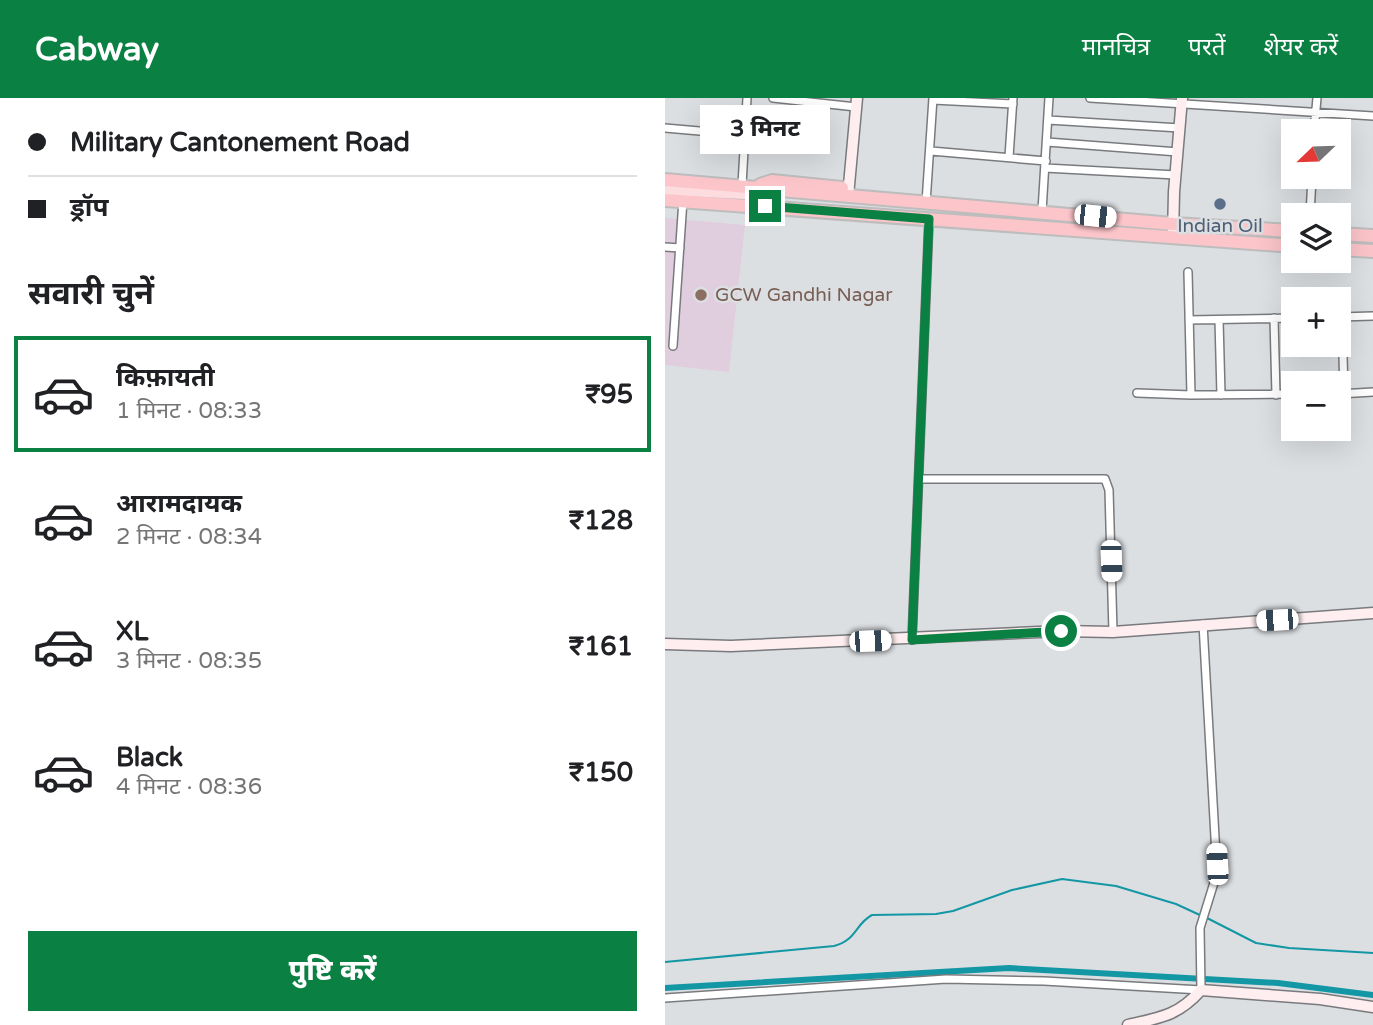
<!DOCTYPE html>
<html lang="hi">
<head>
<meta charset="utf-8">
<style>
	:root { --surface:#fff; --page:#f2f2f2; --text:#202124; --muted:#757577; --line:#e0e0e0; --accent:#0b8043 }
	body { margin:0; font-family:"Varela Round","Noto Sans Devanagari",sans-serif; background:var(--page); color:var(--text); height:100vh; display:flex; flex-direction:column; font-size:26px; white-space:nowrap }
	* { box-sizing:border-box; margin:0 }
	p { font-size:23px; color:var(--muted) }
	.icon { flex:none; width:38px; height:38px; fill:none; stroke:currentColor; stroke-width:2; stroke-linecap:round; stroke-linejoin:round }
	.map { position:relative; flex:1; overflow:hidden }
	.drawer { display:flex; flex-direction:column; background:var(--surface); width:665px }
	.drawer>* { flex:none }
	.banner { display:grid; align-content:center; height:154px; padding:0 28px; background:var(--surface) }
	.needle { width:46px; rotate:247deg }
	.tools { position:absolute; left:616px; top:21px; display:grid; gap:14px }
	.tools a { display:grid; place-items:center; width:70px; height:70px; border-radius:0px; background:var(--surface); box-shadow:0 7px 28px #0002; font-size:35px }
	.end { position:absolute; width:32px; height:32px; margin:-16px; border:9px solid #0b8043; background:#fff; box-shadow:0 0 0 4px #fff }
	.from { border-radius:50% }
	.bubble { position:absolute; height:49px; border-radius:0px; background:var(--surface); box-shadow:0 7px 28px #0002; font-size:23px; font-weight:800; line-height:49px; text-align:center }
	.car { position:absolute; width:21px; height:42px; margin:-21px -10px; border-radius:9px; box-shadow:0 0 5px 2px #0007; background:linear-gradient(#fff 24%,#345 0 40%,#fff 0 76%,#345 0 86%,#fff 0) }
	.banner b { display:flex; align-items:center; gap:24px; height:66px; font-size:26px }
	.banner b+b { border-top:2px solid var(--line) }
	.banner i { width:18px; height:18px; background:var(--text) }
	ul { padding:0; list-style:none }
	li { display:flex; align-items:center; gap:21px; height:116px; margin:0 14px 10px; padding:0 14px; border:4px solid transparent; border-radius:0px }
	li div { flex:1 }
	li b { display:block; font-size:26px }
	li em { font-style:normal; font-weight:800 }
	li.current { border-color:var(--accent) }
	li>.icon { width:63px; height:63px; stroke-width:1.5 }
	h2 { padding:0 28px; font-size:32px; line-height:84px }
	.action { display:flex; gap:14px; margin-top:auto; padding:14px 28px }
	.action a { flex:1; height:80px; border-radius:0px; background:var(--accent); color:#fff; font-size:28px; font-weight:800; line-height:80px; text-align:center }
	header { display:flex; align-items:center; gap:42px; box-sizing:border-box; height:98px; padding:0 35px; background:var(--accent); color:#fff }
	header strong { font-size:33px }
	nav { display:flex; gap:38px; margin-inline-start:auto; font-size:24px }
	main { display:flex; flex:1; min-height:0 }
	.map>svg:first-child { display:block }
	.education { fill:#e0cedf }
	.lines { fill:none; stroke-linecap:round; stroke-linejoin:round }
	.stream { stroke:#1397a4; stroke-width:2 }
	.canal { stroke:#1397a4; stroke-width:6 }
	.street-casing { stroke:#787a7d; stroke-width:10 }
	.secondary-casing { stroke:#787a7d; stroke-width:13 }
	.primary-casing { stroke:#bdbdbe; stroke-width:14 }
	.highway-casing { stroke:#bdbdbe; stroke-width:16 }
	.street { stroke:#fff; stroke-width:7 }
	.secondary { stroke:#feeeef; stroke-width:10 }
	.primary { stroke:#fddcdf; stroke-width:10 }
	.highway { stroke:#fcc5ca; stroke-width:12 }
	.route { stroke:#0b8043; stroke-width:9 }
	.service-dot { fill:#5c6f8a; stroke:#dcdfe2; stroke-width:2.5 }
	.education-dot { fill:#8d6e63; stroke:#dcdfe2; stroke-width:2.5 }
	.labels { text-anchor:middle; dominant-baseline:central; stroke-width:5; stroke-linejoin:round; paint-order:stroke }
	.service-label { font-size:19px; fill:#4e5e75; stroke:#dcdfe2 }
	.education-label { font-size:19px; fill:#785e54; stroke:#dcdfe2; text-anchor:start }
</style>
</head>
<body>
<header>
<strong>Cabway</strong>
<nav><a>मानचित्र</a><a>परतें</a><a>शेयर करें</a></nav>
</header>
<main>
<section class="drawer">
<div class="banner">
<b><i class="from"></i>Military Cantonement Road</b>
<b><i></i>ड्रॉप</b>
</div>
<h2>सवारी चुनें</h2>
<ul>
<li class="current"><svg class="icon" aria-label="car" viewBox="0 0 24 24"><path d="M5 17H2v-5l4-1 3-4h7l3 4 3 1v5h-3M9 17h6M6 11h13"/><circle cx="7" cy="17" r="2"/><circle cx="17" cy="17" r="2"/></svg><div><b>किफ़ायती</b><p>1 मिनट · 08:33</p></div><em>₹95</em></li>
<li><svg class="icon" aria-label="car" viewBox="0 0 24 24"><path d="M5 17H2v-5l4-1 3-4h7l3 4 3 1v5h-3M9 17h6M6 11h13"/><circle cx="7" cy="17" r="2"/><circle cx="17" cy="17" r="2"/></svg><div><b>आरामदायक</b><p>2 मिनट · 08:34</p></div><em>₹128</em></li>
<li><svg class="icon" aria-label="car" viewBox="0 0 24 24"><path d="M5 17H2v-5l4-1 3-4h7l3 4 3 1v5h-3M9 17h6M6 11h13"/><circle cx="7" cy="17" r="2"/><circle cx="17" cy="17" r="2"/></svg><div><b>XL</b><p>3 मिनट · 08:35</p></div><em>₹161</em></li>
<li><svg class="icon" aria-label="car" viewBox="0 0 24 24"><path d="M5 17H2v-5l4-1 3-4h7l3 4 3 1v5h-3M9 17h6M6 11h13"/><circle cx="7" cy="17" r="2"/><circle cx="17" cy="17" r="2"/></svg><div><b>Black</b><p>4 मिनट · 08:36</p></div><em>₹150</em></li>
</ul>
<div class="action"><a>पुष्टि करें</a></div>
</section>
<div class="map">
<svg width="708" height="927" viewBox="0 0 708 927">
	<rect width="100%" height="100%" fill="#dcdfe2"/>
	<!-- education -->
	<path class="education" d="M0 120 80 127 64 274 0 267Z"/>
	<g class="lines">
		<!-- stream -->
		<path class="stream" d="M542 820 591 845 624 850 708 855
			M0 864 169 848C192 842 190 826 207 817L271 816 288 813 347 792 397 781 451 788 511 806 537 818"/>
		<!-- canal -->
		<path class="canal" d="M0 890 344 870 613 885 708 897"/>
		<!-- street casing -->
		<g class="street-casing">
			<path id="street" d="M108 0 191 9
				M425 0 708 18
				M268 2 348 6
				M383 22 515 30
				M0 30 80 37
				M649 33 652 0
				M382 44 513 54
				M266 53 381 63
				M344 59 348 0
				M380 70 511 77
				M77 87 82 0
				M261 105 268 0
				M377 113 384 0
				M645 117 647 79
				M0 149 15 150
				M523 174 526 297
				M674 219 708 218
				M677 219 679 296
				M609 220 611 297
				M524 222 628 220
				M554 222 556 297
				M8 248 18 102
				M472 295 526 297 628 296
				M674 296 708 294
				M255 381H440L444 392 448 534
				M247 542 264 121
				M0 900 281 881 379 883 536 892 535 830 552 775 538 526"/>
		</g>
		<!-- secondary casing -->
		<g class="secondary-casing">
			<path id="secondary" d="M183 98 192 0
				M508 140 509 94 517 0
				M0 546 66 548 396 533 448 534 708 515
				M463 927C494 920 513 918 536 892L655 901 708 909"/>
		</g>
		<!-- primary casing -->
		<g class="primary-casing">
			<path id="primary" d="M0 92 80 96 98 94"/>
		</g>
		<!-- highway casing -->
		<g class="highway-casing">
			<path id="highway" d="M0 82 508 126 628 133
				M95 87 107 83 177 90
				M0 102 628 148
				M674 136 708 138
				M674 151 708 153"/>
		</g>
		<!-- street -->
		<use href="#street" class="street"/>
		<!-- secondary -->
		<use href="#secondary" class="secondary"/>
		<!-- primary -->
		<use href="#primary" class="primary"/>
		<!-- highway -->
		<use href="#highway" class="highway"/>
	</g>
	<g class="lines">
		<!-- route -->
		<path class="route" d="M100 108 264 121 247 542 396 533"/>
	</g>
	<!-- markers -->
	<circle class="service-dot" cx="555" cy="106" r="7"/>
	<circle class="education-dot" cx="36" cy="197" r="7"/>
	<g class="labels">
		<!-- service labels -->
		<g class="service-label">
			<text x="555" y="128">Indian Oil</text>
		</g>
		<!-- education labels -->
		<g class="education-label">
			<text x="50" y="197">GCW Gandhi Nagar</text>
		</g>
	</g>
</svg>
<div class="tools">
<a><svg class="needle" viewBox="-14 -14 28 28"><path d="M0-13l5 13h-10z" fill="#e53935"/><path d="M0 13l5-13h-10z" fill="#757577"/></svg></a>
<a><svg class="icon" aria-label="layers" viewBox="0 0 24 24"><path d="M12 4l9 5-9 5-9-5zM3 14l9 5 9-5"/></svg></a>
<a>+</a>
<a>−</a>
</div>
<i class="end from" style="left:396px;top:533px"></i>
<i class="end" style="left:100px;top:108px"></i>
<div class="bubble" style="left:35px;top:7px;width:130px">3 मिनट</div>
<i class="car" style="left:430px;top:118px;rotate:96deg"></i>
<i class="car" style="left:446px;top:463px;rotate:178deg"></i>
<i class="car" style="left:612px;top:522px;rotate:267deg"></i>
<i class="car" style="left:205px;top:543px;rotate:88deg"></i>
<i class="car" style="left:552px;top:766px;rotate:357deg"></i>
</div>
</main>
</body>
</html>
